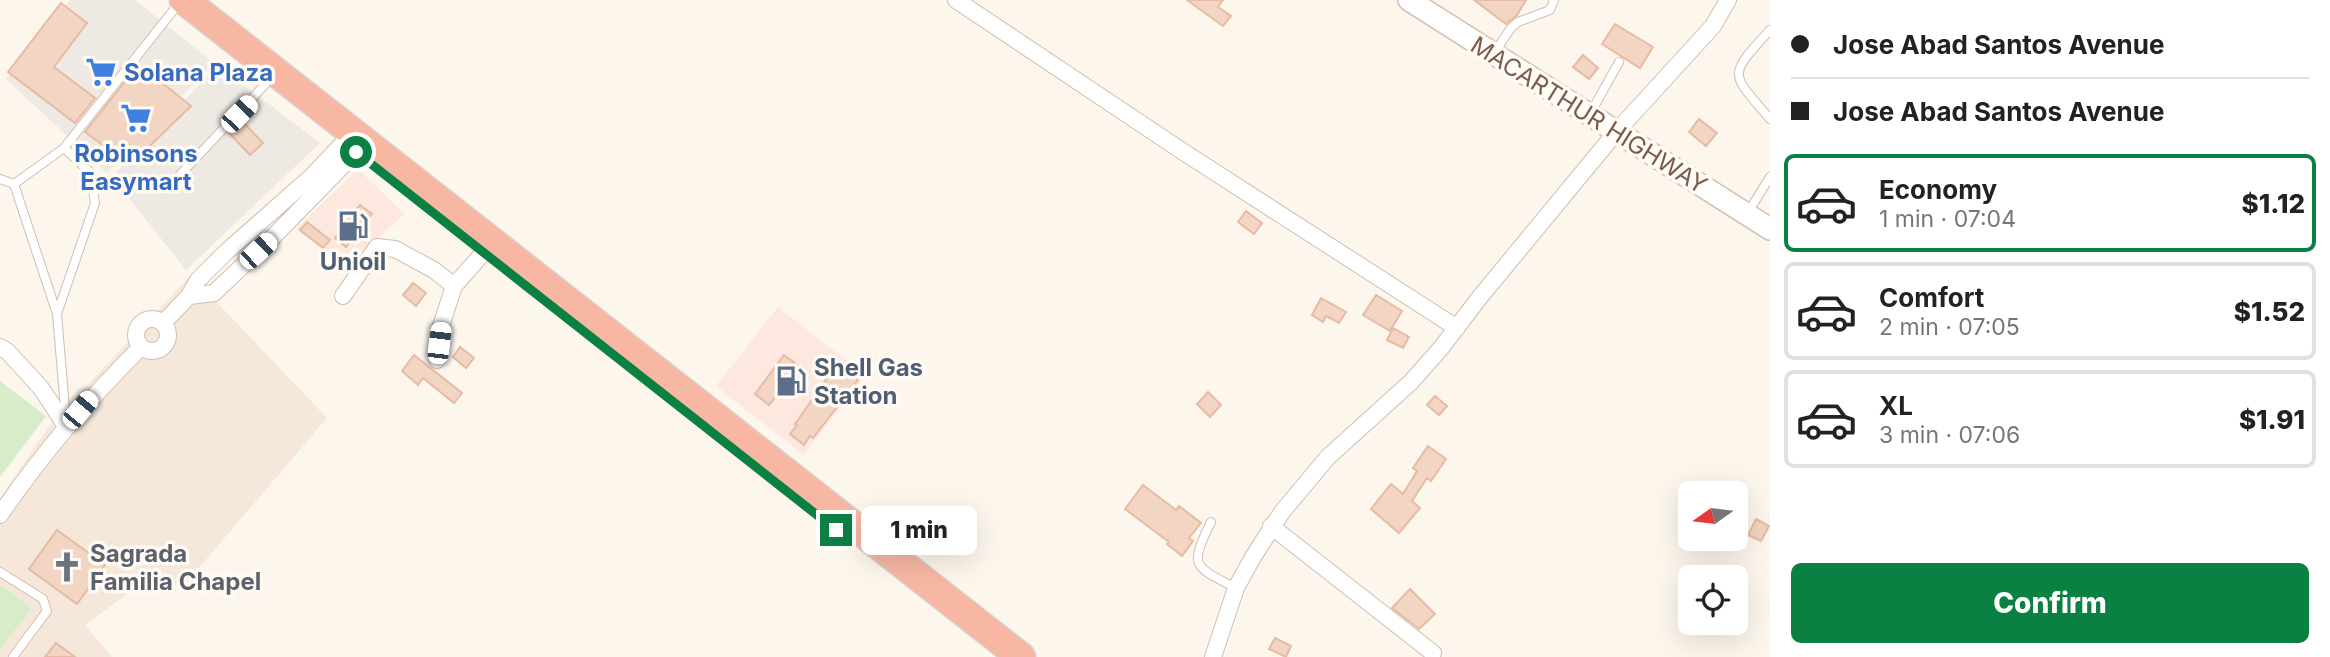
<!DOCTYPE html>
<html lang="en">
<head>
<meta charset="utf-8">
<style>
	:root { --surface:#fff; --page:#f2f2f2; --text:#222; --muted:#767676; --line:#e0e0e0; --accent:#0b8043 }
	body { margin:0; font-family:Inter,sans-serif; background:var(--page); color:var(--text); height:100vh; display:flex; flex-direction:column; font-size:26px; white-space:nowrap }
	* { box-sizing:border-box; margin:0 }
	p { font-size:23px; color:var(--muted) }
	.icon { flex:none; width:38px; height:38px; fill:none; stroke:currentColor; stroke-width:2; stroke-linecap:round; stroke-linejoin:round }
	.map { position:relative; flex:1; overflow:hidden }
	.drawer { display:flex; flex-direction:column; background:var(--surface); width:560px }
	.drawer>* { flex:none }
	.hud { display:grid; align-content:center; height:154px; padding:0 21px; background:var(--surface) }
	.needle { width:46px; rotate:256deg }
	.tools { position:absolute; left:1678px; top:481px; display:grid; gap:14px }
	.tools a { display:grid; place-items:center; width:70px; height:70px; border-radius:10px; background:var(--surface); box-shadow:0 7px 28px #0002; font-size:35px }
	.end { position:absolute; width:32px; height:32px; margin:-16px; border:9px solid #0b8043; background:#fff; box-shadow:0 0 0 4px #fff }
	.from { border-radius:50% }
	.bubble { position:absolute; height:49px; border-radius:10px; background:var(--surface); box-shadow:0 7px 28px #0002; font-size:23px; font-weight:800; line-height:49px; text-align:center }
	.car { position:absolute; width:21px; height:42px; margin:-21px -10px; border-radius:9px; box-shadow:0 0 5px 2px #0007; background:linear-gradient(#fff 24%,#345 0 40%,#fff 0 76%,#345 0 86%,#fff 0) }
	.hud b { display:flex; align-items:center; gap:24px; height:66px; font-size:26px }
	.hud b+b { border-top:2px solid var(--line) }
	.hud i { width:18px; height:18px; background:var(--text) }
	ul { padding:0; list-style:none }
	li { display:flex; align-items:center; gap:21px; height:98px; margin:0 14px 10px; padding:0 7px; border:4px solid var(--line); border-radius:10px }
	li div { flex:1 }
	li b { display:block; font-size:26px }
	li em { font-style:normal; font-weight:800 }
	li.active { border-color:var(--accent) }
	li>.icon { width:63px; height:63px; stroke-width:1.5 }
	.button { display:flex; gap:14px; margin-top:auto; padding:14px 21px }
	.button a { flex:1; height:80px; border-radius:10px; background:var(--accent); color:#fff; font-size:28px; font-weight:800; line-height:80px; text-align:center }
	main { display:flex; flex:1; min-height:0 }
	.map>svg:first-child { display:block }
	.residential { fill:#f5e8da }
	.commercial { fill:#fde8e0 }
	.industrial { fill:#efe9e4 }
	.green { fill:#d8ecc9 }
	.building { fill:#f3d5c3; stroke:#e6bba3; stroke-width:2 }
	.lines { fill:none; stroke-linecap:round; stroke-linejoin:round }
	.lane-casing { stroke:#d1beb0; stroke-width:10 }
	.street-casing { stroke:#d1beb0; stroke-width:18 }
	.secondary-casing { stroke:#d6c0b0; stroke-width:24 }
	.highway-casing { stroke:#dad1cd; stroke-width:31 }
	.lane { stroke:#fff; stroke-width:8 }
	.street { stroke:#fff; stroke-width:16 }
	.secondary { stroke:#fff; stroke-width:21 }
	.highway { stroke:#f7b7a3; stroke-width:28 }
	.route { stroke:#0b8043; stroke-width:9 }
	.labels { text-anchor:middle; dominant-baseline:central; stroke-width:7; stroke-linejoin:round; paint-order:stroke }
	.shop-label { font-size:24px; font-weight:bold; fill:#366cbe; stroke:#fffaf3; text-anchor:start }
	.street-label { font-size:24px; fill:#7a5c4d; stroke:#fffaf3 }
	.service-label { font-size:24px; font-weight:bold; fill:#4e5e75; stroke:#fffaf3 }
	.worship-label { font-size:24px; font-weight:bold; fill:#5b616d; stroke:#fffaf3; text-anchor:start }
</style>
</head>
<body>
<main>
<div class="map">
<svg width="1770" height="657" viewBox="0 0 1770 657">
	<rect width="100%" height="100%" fill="#fdf6ec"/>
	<!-- residential -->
	<path class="residential" d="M191 275 327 418 181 589 158 571 85 625 112 657H0V498L50 425Z"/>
	<!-- commercial -->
	<path class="commercial" d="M358 169 405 214 345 266 296 229Z
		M778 307 865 375 804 455 716 386Z"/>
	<!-- industrial -->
	<path class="industrial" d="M70 0H135L214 63 107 173 6 79Z
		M218 65 320 143 186 270 112 177Z"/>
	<!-- green -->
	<path class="green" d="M0 381 46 416 0 477Z
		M0 585 32 608 0 649Z"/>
	<!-- building -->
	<path class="building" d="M1187 0H1223L1218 7 1231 16 1223 26Z
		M1474 0H1526L1517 15 1506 24Z
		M61 3 87 23 54 67 95 98 75 123 8 72Z
		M1615 24 1653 47 1640 68 1602 44Z
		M1583 55 1598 68 1589 79 1573 67Z
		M139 64 191 106 130 165 85 132Z
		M1699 119 1717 133 1706 146 1689 132Z
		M242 121 263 143 250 155 229 133Z
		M360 205 372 214 346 247 335 238Z
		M1246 211 1262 223 1254 234 1238 222Z
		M307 222 330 240 323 248 300 230Z
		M413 283 426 293 416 306 403 295Z
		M1376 295 1402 311 1390 331 1363 315Z
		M1321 298 1346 312 1339 323 1326 316 1323 322 1312 315Z
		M1393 328 1409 337 1403 348 1387 340Z
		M460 347 474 358 466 368 453 357Z
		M414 355 462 393 454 403 423 378 418 385 402 371Z
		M784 355 799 366 769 405 755 394Z
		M837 364 858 380 813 438 810 436 804 445 790 434 797 425 795 424Z
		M1208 392 1221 405 1210 417 1197 404Z
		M1435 396 1447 406 1439 415 1427 405Z
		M1428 446 1446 459 1431 481 1427 478 1412 501 1420 508 1399 533 1371 509 1391 484 1403 494 1417 471 1413 468Z
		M1143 485 1176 510 1179 506 1201 523 1189 538 1193 541 1182 556 1167 544 1169 542 1125 509Z
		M1756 519 1769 526 1761 541 1748 535Z
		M57 530 105 565 77 604 29 569Z
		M1410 589 1435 614 1419 629 1392 608Z
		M1275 638 1291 646 1286 657 1269 649Z
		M56 643 75 657H45Z"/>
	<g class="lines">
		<!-- lane casing -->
		<g class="lane-casing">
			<path id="lane" d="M1770 30C1727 77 1730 72 1770 119
				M1494 53 1511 28 1518 22 1550 10 1554 0
				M1590 114 1619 62
				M0 179 14 184 64 148 180 2
				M176 179 272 77
				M14 184 57 314 66 420
				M1747 214 1770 177
				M57 314 95 203 90 172 64 148
				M1211 522C1189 567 1193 566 1236 588
				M0 572 43 599 47 611 13 657"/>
		</g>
		<!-- street casing -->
		<g class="street-casing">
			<path id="street" d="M956 0 1182 151 1457 328
				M189 296 214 293 273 237 365 143
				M343 296 377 247 395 249 434 270 454 286
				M136 335a16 16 0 1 1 32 0a16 16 0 1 1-32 0Z
				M163 323 189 296 198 280 225 253 311 177 353 133
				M0 347 7 351 41 388 66 426
				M437 360 441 326 454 286 492 243
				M0 515C43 452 87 401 141 347
				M1271 526 1433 653
				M1213 657 1236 588 1253 557 1282 512 1328 457 1411 382 1441 348 1480 297 1617 131 1713 26 1728 0"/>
		</g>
		<!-- secondary casing -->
		<g class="secondary-casing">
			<path id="secondary" d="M1409 0 1770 229"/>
		</g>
		<!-- highway casing -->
		<g class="highway-casing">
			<path id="highway" d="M184 0 1021 657"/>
		</g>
		<!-- lane -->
		<use href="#lane" class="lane"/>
		<!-- street -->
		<use href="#street" class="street"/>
		<!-- secondary -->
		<use href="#secondary" class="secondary"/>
		<!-- highway -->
		<use href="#highway" class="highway"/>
	</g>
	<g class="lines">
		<!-- route -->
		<path class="route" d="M356 152 836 530"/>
	</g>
	<!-- icons -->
	<defs>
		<g id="supermarket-bare" transform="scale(2.415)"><path d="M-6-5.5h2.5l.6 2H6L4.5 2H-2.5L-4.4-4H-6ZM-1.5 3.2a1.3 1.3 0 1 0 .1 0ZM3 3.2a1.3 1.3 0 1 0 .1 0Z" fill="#3f7fe0" stroke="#fffaf3" stroke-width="2.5" paint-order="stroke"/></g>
		<g id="fuel-bare" transform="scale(2.415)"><path d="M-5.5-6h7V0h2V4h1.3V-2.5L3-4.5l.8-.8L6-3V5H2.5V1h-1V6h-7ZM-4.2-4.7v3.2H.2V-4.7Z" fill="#5c6f8a" stroke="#fffaf3" stroke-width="2.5" paint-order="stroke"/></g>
		<g id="church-bare" transform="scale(2.415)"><path d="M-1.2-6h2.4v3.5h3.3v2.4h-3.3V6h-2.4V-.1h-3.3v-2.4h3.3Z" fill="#6b7280" stroke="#fffaf3" stroke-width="2.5" paint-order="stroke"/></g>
	</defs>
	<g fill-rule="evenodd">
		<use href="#supermarket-bare" x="101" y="72"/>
		<use href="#supermarket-bare" x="136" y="118"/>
		<use href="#fuel-bare" x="353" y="226"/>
		<use href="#fuel-bare" x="791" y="381"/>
		<use href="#church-bare" x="67" y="567"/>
	</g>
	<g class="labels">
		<!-- shop labels -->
		<g class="shop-label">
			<text x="124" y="72">Solana Plaza</text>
			<text x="136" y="153" text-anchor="middle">Robinsons<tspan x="136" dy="28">Easymart</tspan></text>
		</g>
		<!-- street labels -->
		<g class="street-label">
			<text transform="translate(1589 115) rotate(32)">MACARTHUR HIGHWAY</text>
		</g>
		<!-- service labels -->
		<g class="service-label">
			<text x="353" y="261">Unioil</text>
			<text x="814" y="367" text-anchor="start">Shell Gas<tspan x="814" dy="28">Station</tspan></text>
		</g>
		<!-- worship labels -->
		<g class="worship-label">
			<text x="90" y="553">Sagrada<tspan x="90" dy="28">Familia Chapel</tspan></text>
		</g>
	</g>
</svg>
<div class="tools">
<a><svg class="needle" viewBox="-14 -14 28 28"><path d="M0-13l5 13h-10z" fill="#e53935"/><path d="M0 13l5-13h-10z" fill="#767676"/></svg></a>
<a><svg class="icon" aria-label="locate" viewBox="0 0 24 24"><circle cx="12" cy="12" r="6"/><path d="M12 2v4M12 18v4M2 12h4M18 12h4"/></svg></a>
</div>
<i class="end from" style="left:356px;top:152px"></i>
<i class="end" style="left:836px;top:530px"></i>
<div class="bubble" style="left:861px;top:506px;width:116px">1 min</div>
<i class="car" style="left:239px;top:114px;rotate:44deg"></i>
<i class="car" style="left:258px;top:251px;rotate:47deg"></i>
<i class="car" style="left:439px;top:343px;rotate:7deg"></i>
<i class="car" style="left:80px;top:410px;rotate:40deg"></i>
</div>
<section class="drawer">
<div class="hud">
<b><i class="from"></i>Jose Abad Santos Avenue</b>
<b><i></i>Jose Abad Santos Avenue</b>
</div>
<ul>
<li class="active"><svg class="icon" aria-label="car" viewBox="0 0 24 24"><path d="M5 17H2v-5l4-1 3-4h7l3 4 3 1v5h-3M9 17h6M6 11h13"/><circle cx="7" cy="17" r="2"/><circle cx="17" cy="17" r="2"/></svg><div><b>Economy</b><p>1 min · 07:04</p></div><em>$1.12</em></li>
<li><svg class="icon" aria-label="car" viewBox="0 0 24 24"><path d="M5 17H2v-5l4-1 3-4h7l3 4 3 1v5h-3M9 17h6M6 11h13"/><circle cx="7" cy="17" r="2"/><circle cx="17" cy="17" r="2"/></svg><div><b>Comfort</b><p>2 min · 07:05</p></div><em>$1.52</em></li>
<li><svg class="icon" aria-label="car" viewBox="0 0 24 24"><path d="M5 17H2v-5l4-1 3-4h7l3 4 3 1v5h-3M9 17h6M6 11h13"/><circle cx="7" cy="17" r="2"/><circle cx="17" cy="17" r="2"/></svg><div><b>XL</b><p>3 min · 07:06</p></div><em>$1.91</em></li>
</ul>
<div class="button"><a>Confirm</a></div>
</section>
</main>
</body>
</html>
